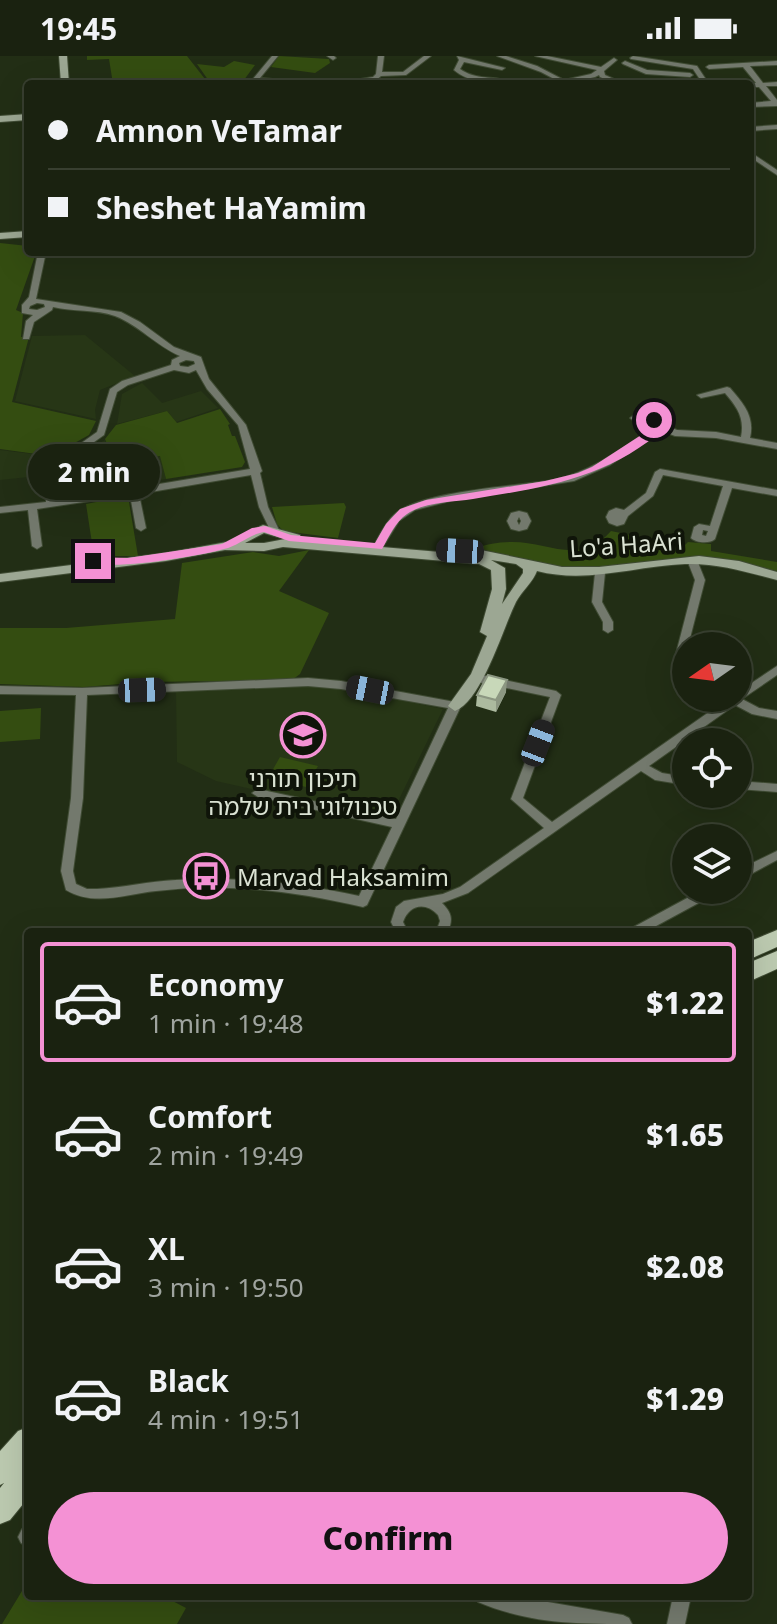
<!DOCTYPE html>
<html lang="en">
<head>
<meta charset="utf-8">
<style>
	:root { --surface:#1a2210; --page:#232a19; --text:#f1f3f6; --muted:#9fa49f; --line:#383f30; --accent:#f491d4 }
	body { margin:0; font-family:"Noto Sans","Noto Sans Hebrew",sans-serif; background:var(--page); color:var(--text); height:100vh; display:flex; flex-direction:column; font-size:30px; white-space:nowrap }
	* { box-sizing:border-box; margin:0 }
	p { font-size:26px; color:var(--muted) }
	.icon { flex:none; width:44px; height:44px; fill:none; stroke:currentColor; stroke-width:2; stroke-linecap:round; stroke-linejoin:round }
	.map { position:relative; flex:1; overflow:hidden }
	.sheet { position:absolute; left:24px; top:872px; width:728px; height:672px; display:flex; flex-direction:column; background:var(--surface); border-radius:8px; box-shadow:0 8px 32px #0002,0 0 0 2px var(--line) }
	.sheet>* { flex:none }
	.hud { position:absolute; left:24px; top:24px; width:730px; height:176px; border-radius:8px; box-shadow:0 8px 32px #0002,0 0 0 2px var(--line); display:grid; align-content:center; height:176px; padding:0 24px; background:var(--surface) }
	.needle { width:52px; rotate:256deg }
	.tools { position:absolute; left:672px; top:576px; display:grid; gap:16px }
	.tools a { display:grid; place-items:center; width:80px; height:80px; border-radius:50%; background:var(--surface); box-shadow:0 8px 32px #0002,0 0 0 2px var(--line); font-size:40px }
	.end { position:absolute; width:36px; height:36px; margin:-18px; border:10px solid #f491d4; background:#111; box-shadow:0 0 0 4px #111 }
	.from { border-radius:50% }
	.bubble { position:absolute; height:56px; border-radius:28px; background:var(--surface); box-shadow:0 8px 32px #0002,0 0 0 2px var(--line); font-size:26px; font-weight:800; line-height:56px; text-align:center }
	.car { position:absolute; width:24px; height:48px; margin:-24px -12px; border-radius:10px; box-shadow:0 0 6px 2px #0007; background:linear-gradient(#222 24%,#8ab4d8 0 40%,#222 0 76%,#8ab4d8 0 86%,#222 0) }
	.hud b { display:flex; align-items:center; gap:28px; height:76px; font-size:30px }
	.hud b+b { border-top:2px solid var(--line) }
	.hud i { width:20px; height:20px; background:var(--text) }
	ul { padding:14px 0 0; list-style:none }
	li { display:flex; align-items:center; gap:24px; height:120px; margin:0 16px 12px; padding:0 8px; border:4px solid transparent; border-radius:8px }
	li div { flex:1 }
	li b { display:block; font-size:30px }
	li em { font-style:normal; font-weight:800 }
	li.selected { border-color:var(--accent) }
	li>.icon { width:72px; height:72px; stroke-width:1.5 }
	.cta { display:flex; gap:16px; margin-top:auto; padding:16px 24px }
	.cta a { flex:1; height:92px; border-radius:48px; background:var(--accent); color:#111; font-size:32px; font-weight:800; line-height:92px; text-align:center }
	.status { display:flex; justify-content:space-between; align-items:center; height:56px; padding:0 40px; background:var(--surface); direction:ltr }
	.status svg { height:22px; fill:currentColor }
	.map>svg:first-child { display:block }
	.built { fill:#273616 }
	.green { fill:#344d11 }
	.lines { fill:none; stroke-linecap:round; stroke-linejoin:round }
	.street-casing { stroke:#3f4b33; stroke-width:2 }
	.secondary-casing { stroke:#3f4b33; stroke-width:2 }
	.primary-casing { stroke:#3f4b33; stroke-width:2 }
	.street { fill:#73796d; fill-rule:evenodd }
	.secondary { fill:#9ca793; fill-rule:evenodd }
	.primary { fill:#bccab0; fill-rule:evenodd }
	.wall { fill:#acba9f }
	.shaded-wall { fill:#8c9782 }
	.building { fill:#c8d8b9; stroke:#8c9782; stroke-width:2 }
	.route { fill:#f491d4 }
	.labels { text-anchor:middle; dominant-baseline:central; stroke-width:8; stroke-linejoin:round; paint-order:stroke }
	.street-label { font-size:24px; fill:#dae2d3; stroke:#0f1409 }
	.poi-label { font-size:24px; fill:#dae2d3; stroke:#0f1409 }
</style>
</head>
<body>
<div class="status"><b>19:45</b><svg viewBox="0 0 49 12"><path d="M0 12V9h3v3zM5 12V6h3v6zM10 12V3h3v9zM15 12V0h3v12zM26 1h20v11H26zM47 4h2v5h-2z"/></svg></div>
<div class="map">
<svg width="777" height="1568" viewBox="0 0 777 1568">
	<rect width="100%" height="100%" fill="#222e15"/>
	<!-- built -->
	<path class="built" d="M85 279 135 320 100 334 95 354 96 363 15 345 32 280Z
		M142 327 162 347 201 335 218 352 176 366 167 355 117 368 122 338Z
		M105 384 113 407 57 417 66 406Z
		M0 394 49 400 38 420 0 424Z
		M161 400 166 423 132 429 128 405Z
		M305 630 342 632 443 653 389 764 216 725 177 706 176 635Z"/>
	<!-- green -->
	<path class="green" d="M87 0H187L205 23 113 28 109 3 87 4Z
		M279 0 329 3 330 7 315 17 271 11Z
		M234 5 255 9 241 28H211L197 8 224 11Z
		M0 187 28 190V196H34L35 200 16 254 23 257 21 281H29L12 346 96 365 89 379 51 400 0 393Z
		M220 353 230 368 228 369 232 380H235L245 406 242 411 166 423 160 400 114 407 105 383 116 369 167 355 177 367Z
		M128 440 138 500H94L86 448Z
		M344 447 346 451 338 482 283 475 277 468 272 451Z
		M611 475 684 490 688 486 711 488V495L777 506V515L694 503 564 514 473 493C484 489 497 486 510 486 548 485 580 511 611 475Z
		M309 494 279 535 329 557 300 618 292 624 145 626 84 631 0 628V572H66L175 563 182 507 253 496 279 500Z
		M41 652 40 683 0 686V655Z
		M280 701 318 710 306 731 268 722Z
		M28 1525V1540H163L186 1552 177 1568H2Z"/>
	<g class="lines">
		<!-- street casing -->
		<g class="street-casing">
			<path id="street" d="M272 0H278L260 22 311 26 314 28 253 25V23Z
				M327 0H334L336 2 333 4Z
				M378 0H384L382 16H403L424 0H431L406 19 381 20 375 25 330 28 373 21 376 18Z
				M457 0 505 12 502 14 464 6 460 13C478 26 498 18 516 28 496 28 470 28 454 14L459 4Z
				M497 0H506L537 10 564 24 591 18 597 14 535 0H547L601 11 614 2 617 4 604 15 605 19 625 28H616L600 21 599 19 595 21 568 27 569 28H549L558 25 541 16Z
				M633 0 697 10 709 28H703L693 13 631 3 630 2Z
				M625 5 647 14 690 17 693 19 690 21 646 18 623 8 622 7Z
				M777 5V9L750 10 763 27 777 26V30H766L777 44V50L750 51V47L771 45 759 31H750V28H747L756 27 743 11 709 13 706 11 709 9Z
				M777 69V73L750 75V71Z
				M750 96 777 114V119L750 101Z
				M38 196H46L36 243 121 256 140 266 174 291 201 301 209 323 246 369 262 415 260 417 268 451 280 476 278 478H272L259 451 251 419 139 438 146 472 141 475 136 472 130 439 37 453 42 490 37 493 32 490 28 454 0 457V451L46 446V412L97 376 110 333 122 325 171 309 172 304 180 300C156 290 139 269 115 260 96 253 73 256 53 251L52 254 34 266 29 283H23L26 265 33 259 22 257V249L29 241ZM37 247 44 248 45 251 37 254 29 253 30 250ZM186 304 194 305 195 308 188 311 180 310 179 307ZM174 314 189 317 196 314 207 333 238 369 250 413 56 445V413L104 379 117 336 128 329Z
				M727 331 730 332C744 348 755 361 750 382L777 387V393L716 382 675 380 662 375 610 409 574 425 454 444 415 454 399 465 379 497H373L371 495C378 483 384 467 395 458 421 435 517 430 554 424 593 415 623 392 656 370L650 363 634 365 630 362 634 359 647 358 643 352 644 350H650L664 369 677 374 716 376 741 381C745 362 737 351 725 337L701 342 697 339Z
				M660 413 777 434V440L732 432 715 483C710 488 696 487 691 482L694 471 699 468 710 470 723 430 663 419 653 440 628 460 624 468 617 470 609 467 606 461 609 455 616 452 624 454 646 437 655 416ZM703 474 708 475 706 480 702 479Z
				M519 455 527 457 531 465 527 473 519 475 511 473 507 465 511 457ZM519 461 521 465 519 469 517 465Z
				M692 501 697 504 705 524 688 590H686L683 609 678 612 673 609 695 524 687 504Z
				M600 514 605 517 602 546 613 566V574L608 577 603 574V566L592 546 595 517Z
				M777 610V619L742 643 759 652 777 655V663L752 658 735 649 649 710 662 717 686 721V729L655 724 641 715 468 837 442 847C452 857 453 863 448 876H436L440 865 438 859C425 845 409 849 403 866L408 876H396L391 866 396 851 404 845 443 838 460 831 544 772 511 743 550 641 473 625 472 622 473 619 477 618 556 635 561 639 523 742 552 766 729 642H738V636Z
				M308 622 341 625 455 646 461 650 367 849 363 851C319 841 275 833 229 832 205 831 180 832 156 835 126 838 94 851 66 834L61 815 71 742 76 639 0 638V630L82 632ZM308 630 341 633 448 652 396 763 258 733 252 737 258 741 392 771 359 840C299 827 238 820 176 824 149 825 123 832 97 833H87L76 828 73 815 83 742 87 639Z
				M738 725 777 728V736L738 733Z
				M777 795V804L738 825V814Z
				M702 834H719L717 837 645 876H628L630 873Z
				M28 1470V1489L27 1490 21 1487 18 1481 22 1473Z
				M475 1540H513L623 1559 629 1562 632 1568C577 1568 530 1568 478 1546Z
				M673 1540H691L685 1568H667Z"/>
		</g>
		<!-- secondary casing -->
		<g class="secondary-casing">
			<path id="secondary" d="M59 0H67L69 28H61Z
				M28 58V64L0 66V60Z
				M28 175V181L0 183V177Z
				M263 469 300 479V484L475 499 476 495 481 494 562 511H599L699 500 739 505 777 516V524C747 516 717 507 685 508 635 510 587 528 537 515 533 526 522 535 516 546 503 572 482 645 455 655L448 650 471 618 487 580 480 576 492 533 491 514 479 508 283 491 264 495 225 494 166 505 0 526V518L166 497 227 486ZM264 477 285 483 264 487H245ZM491 504 516 508 523 513V517L502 548 506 533 505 512Z"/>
		</g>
		<!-- primary casing -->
		<g class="primary-casing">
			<path id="primary" d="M777 874V891L748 904V886Z
				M777 895V913L748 926V907Z
				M28 1371V1442L10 1464 0 1468V1432L4 1427 0 1429V1395L18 1375Z"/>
		</g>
		<!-- street -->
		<use href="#street" class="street"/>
		<!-- secondary -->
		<use href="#secondary" class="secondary"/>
		<!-- primary -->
		<use href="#primary" class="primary"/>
	</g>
	<!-- wall -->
	<path class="wall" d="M506 636 496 656 476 650 477 639Z"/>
	<!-- shaded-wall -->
	<path class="shaded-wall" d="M507 624 506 636 496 656V644Z"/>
	<!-- building -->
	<path class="building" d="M488 619 507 624 496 644 477 639Z"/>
	<!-- route -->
	<path class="route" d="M651 362H658L666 371C609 422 546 431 473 443 453 446 424 446 407 458 395 466 389 481 382 493L289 485 264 476C250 478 238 490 224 493 200 500 106 516 88 505L93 501 128 502 222 488 252 472 265 470 291 479 375 487 386 468 400 453 426 444 545 425 578 417 592 411 655 370Z"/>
	<!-- icons -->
	<defs>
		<g id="school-ring" transform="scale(2.3)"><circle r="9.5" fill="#0f1409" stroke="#f491d4" stroke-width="1.5"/><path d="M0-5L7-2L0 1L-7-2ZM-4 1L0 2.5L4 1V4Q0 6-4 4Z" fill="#f491d4"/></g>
		<g id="bus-ring" transform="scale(2.3)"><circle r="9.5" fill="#0f1409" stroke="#f491d4" stroke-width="1.5"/><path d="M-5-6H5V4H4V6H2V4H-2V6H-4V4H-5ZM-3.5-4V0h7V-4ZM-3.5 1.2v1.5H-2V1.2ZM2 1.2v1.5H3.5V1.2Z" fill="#f491d4"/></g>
	</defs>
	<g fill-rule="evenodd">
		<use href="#school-ring" x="303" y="679"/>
		<use href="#bus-ring" x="206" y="820"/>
	</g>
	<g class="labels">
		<!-- street labels -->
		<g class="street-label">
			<text transform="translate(626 488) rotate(-4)">Lo'a HaAri</text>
		</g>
		<!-- poi labels -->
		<g class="poi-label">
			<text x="303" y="721">תיכון תורני<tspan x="303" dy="28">טכנולוגי בית שלמה</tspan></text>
			<text x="237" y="820" text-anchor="start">Marvad Haksamim</text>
		</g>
	</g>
</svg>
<div class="tools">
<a><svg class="needle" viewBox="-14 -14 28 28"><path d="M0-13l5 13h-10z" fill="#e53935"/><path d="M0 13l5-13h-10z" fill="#9fa49f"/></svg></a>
<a><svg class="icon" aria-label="locate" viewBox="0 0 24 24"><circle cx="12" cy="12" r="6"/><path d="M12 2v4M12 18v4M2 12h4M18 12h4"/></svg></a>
<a><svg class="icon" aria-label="layers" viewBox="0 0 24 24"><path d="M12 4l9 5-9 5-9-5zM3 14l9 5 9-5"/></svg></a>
</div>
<i class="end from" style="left:654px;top:364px"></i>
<i class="end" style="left:93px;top:505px"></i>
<div class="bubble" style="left:28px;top:388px;width:132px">2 min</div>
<i class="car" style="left:460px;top:495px;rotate:273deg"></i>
<i class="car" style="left:142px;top:634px;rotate:88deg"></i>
<i class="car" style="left:370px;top:634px;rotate:281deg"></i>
<i class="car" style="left:538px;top:687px;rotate:21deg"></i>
<div class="hud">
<b><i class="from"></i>Amnon VeTamar</b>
<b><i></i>Sheshet HaYamim</b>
</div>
<section class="sheet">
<ul>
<li class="selected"><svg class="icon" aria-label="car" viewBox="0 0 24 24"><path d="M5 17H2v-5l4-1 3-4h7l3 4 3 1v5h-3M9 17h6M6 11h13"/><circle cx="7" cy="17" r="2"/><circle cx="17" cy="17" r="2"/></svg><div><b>Economy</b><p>1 min · 19:48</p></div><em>$1.22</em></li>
<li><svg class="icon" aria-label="car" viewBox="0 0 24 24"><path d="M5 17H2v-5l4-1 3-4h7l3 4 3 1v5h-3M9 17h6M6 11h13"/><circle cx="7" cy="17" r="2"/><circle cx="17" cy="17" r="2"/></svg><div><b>Comfort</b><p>2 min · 19:49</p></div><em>$1.65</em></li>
<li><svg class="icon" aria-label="car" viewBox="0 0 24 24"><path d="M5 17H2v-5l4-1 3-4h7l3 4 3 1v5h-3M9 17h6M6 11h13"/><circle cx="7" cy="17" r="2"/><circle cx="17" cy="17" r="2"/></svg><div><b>XL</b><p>3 min · 19:50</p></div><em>$2.08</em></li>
<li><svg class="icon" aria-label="car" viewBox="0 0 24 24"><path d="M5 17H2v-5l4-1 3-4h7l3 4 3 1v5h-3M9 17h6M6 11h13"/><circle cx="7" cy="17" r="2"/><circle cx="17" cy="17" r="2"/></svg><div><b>Black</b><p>4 min · 19:51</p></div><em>$1.29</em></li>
</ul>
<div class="cta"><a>Confirm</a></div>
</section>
</div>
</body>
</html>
